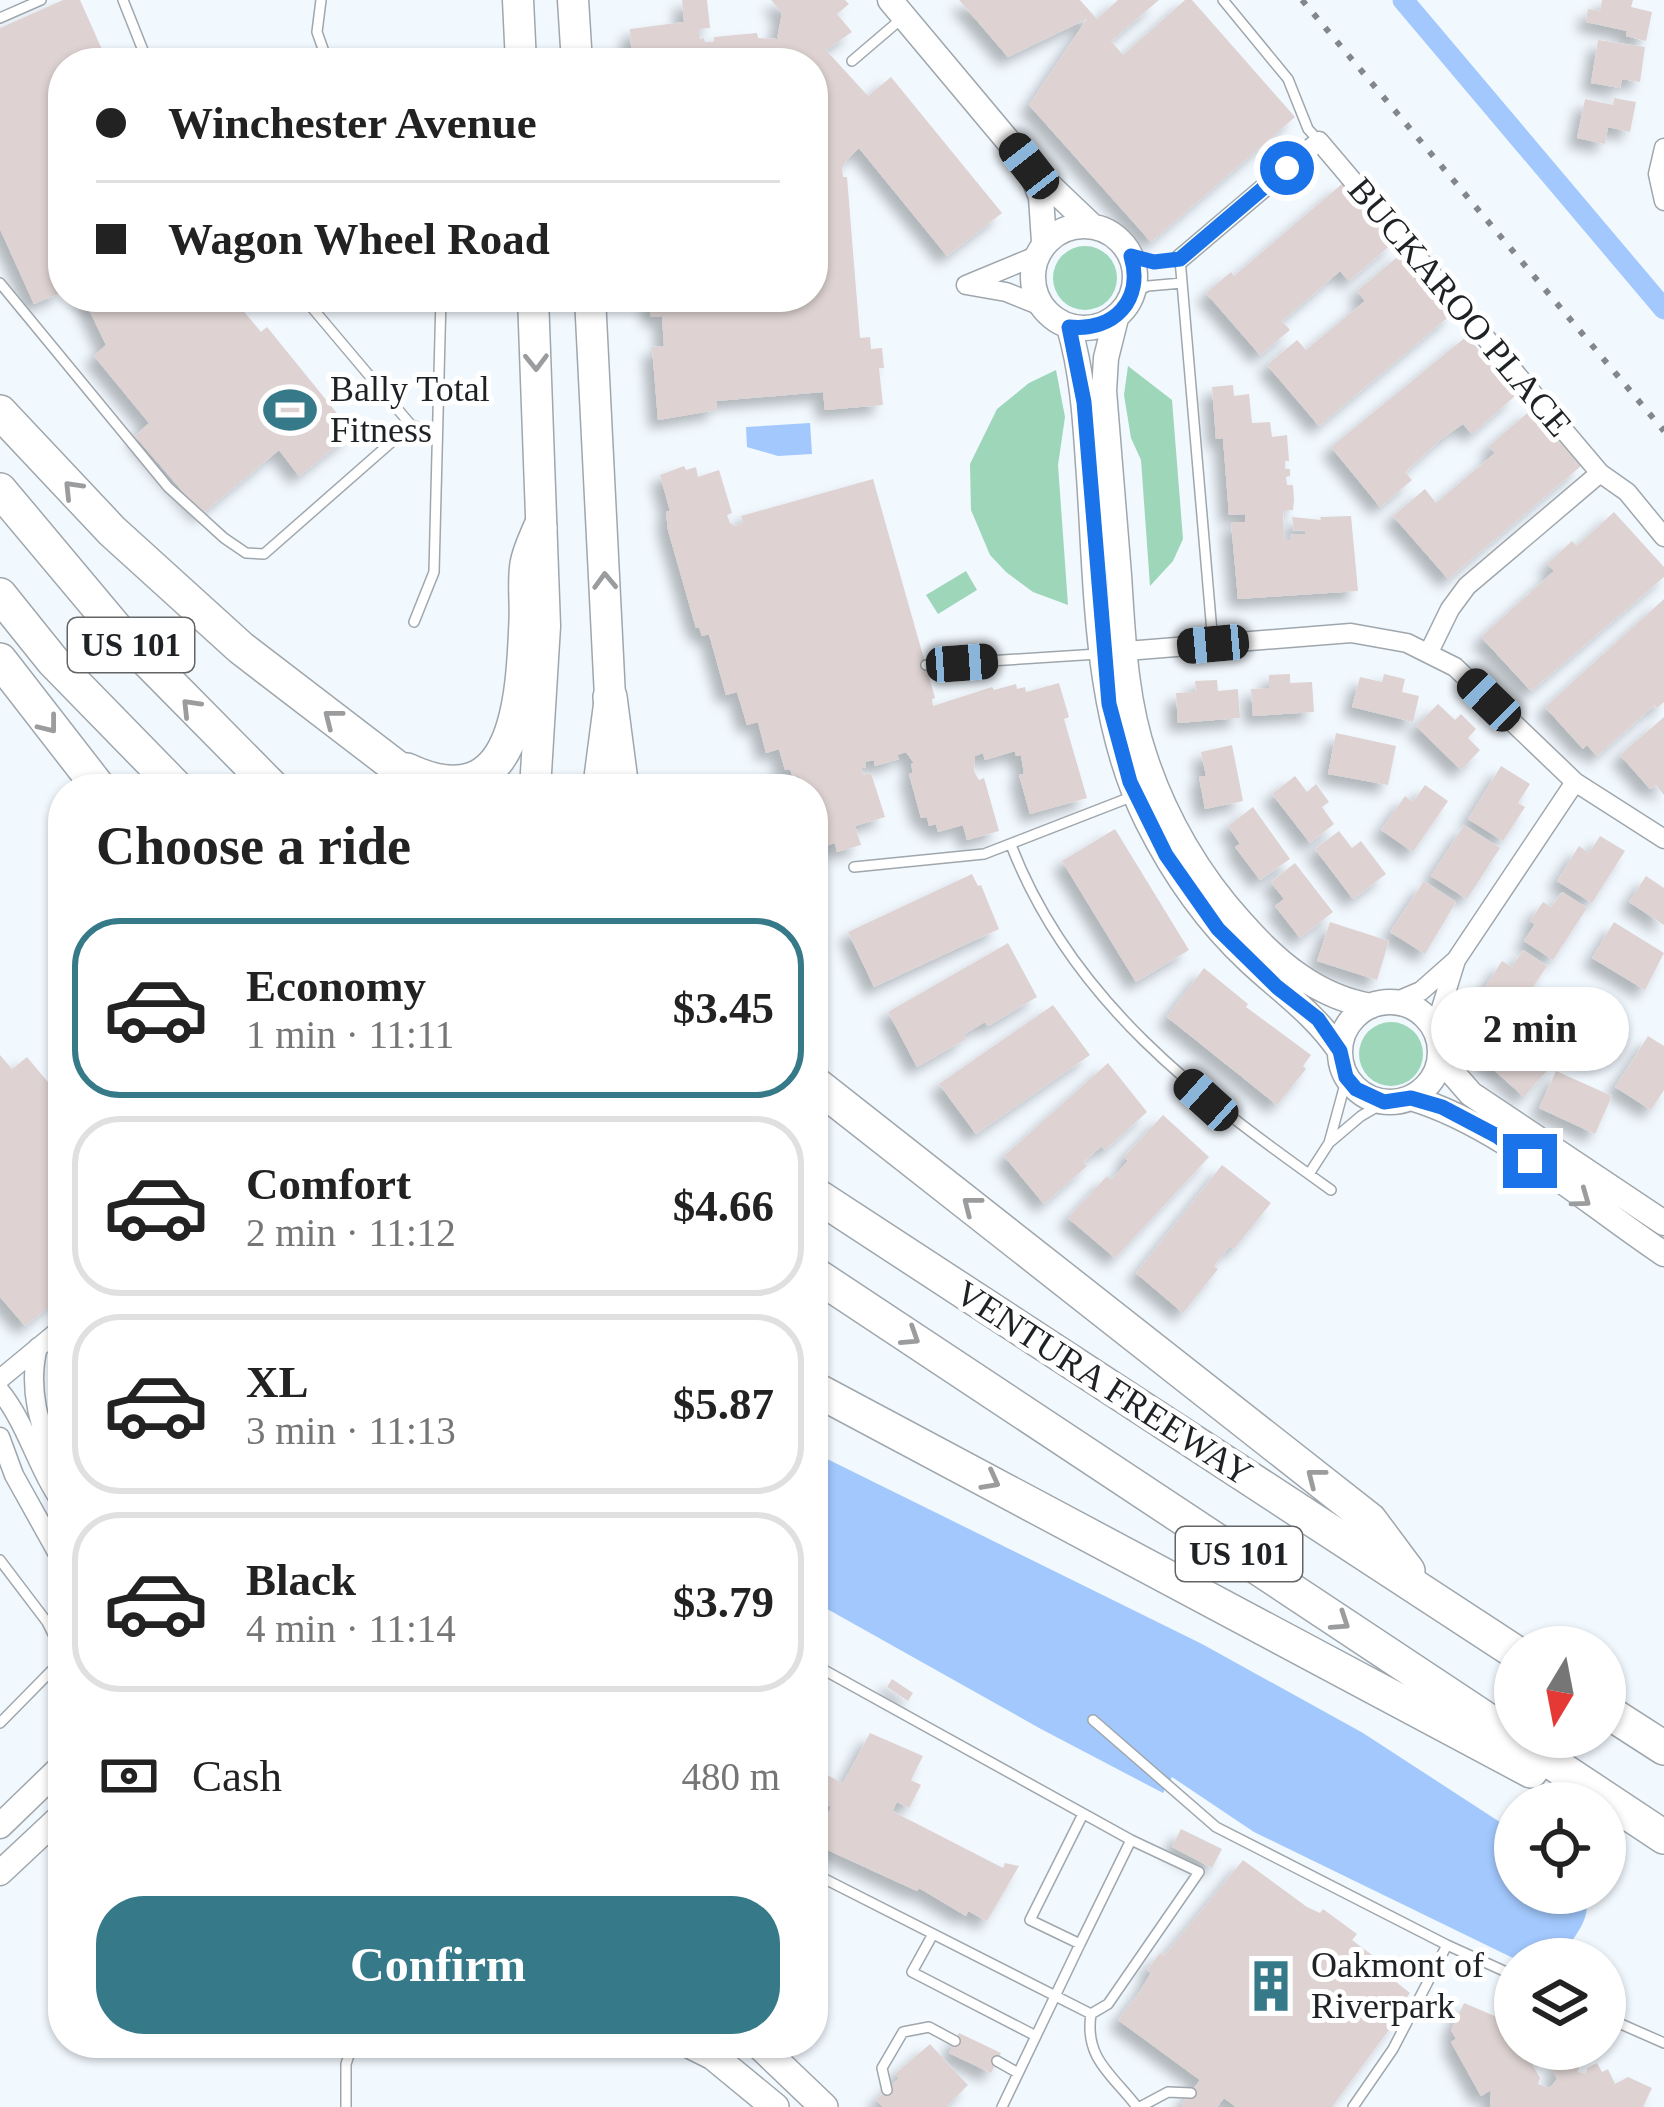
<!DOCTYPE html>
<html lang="en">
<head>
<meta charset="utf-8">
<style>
	:root { --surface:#fff; --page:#f2f2f2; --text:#222; --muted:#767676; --line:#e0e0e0; --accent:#367a8a }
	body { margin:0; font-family:"Times New Roman",serif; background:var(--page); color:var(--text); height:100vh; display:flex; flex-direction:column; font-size:45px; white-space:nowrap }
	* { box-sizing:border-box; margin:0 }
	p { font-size:39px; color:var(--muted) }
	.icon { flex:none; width:66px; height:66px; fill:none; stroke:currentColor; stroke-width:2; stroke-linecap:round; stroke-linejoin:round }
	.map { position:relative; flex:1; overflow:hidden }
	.side { position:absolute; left:48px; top:774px; width:780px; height:1284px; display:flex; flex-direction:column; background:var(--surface); border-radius:48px; box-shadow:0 3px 9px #0004 }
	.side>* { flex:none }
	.top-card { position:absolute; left:48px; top:48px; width:780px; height:264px; border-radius:48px; box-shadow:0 3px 9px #0004; display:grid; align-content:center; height:264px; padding:0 48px; background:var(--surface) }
	.needle { width:78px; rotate:190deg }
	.tools { position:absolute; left:1494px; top:1626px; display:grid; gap:24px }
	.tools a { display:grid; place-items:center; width:132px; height:132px; border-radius:50%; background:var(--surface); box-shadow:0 3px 9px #0004; font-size:60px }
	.end { position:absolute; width:54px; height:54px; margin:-27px; border:15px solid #1a73e8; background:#fff; box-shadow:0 0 0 6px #fff }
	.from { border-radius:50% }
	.bubble { position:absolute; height:84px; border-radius:42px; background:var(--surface); box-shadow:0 3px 9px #0004; font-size:39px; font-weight:700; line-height:84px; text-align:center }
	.car { position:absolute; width:36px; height:72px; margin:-36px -18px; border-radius:15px; box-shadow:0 0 9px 3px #0007; background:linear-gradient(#222 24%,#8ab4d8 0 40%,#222 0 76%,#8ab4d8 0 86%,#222 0) }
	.top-card b { display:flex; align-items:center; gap:42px; height:114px; font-size:45px }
	.top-card b+b { border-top:3px solid var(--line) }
	.top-card i { width:30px; height:30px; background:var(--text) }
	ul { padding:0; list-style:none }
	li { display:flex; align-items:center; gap:36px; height:180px; margin:0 24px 18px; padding:0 24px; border:6px solid var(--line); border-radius:48px }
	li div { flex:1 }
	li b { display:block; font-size:45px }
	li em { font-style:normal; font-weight:700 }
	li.current { border-color:var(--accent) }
	li>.icon { width:108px; height:108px; stroke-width:1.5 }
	h2 { padding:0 48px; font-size:54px; line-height:144px }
	.pay { display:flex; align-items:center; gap:30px; height:132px; padding:0 48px; font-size:45px }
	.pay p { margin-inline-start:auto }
	.cta { display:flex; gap:24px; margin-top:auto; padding:24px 48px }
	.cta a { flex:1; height:138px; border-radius:48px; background:var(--accent); color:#fff; font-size:48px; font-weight:700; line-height:138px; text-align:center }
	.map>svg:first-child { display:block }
	.green { fill:#9ed6ba }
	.water { fill:#a2c8fd }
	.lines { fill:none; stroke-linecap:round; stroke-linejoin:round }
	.canal { stroke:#a2c8fd; stroke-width:21 }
	.building { fill:#ded3d2; filter:url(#shadow) }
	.service-casing { stroke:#9fa7ad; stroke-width:12 }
	.minor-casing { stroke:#9fa7ad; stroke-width:21 }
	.tertiary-casing { stroke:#9fa7ad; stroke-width:27 }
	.secondary-casing { stroke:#9fa7ad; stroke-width:30 }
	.primary-casing { stroke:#9fa7ad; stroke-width:33 }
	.motorway-casing { stroke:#9fa7ad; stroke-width:36 }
	.service { stroke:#fff; stroke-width:9 }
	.minor { stroke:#fff; stroke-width:18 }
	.tertiary { stroke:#fff; stroke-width:24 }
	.secondary { stroke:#fff; stroke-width:27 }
	.primary { stroke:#fff; stroke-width:30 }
	.motorway { stroke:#fff; stroke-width:33 }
	.rail { stroke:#83878c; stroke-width:6; stroke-dasharray:6 12; stroke-linecap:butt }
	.oneway { stroke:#9a9c9d }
	.route { stroke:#1a73e8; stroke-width:15 }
	.labels { text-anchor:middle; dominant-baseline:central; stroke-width:10; stroke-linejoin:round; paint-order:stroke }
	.shield { fill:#fff; stroke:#626466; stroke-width:3 }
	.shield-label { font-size:33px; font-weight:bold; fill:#1f2225 }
	.street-label { font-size:36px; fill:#1f2225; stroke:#fff }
	.poi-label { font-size:36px; fill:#1f2225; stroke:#fff; text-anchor:start }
</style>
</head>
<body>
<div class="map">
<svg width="1664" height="2107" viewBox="0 0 1664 2107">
	<defs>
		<filter id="shadow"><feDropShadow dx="-9" dy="9" stdDeviation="6" flood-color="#0004"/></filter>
	</defs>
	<rect width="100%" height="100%" fill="#f1f8fe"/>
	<!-- green -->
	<path class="green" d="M1053 278a32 32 0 1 1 64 0a32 32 0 1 1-64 0Z
		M1128 366 1172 400 1183 539 1173 561 1150 586 1141 460 1131 438 1124 395Z
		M1056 370 1065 417 1058 465 1068 605 1033 592 1006 572 990 555 971 510 970 464 997 409 1029 383Z
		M966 571 977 590 938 614 926 595Z
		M1359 1054a32 32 0 1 1 64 0a32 32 0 1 1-64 0Z"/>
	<!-- water -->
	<path class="water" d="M810 423 812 454 778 456 747 447 746 427Z
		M813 1452 1202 1644 1363 1733 1509 1828 1515 1833V1893H1583C1596 1916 1572 1939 1559 1959H1515L1254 1832 1172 1777 1163 1793 1041 1729 813 1601Z"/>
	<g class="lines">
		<!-- canal -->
		<path class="canal" d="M1403 0 1664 309"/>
	</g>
	<!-- building -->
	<path class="building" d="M63 0H80L108 63H63V292L34 304 0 229V28Z
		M682 0H707L710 28 699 29 700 39 704 38 705 42H714V37L757 33 758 38 777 39 782 13 771 0H845L849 4 837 14 852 32 826 50 868 96 891 77 1002 213 947 256 859 148 847 160 842 168 843 177H847L860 338 870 337 871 349 882 348 884 368H879L883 405 825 410 823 392 716 401 717 410 658 420 652 347 664 346 662 316 651 317 649 297H813V63H632L630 29 684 22Z
		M959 0H1080L1097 19 1118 0H1159L1111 41 1123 55 1185 0H1192L1295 117 1151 242 1029 105 1087 19 1008 57Z
		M1602 0H1633L1631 7 1652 12 1646 41 1626 36 1627 31 1586 22 1588 9 1600 11Z
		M1598 40 1645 47 1640 82 1622 79 1620 88 1591 83Z
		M457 53 458 63H371L370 58Z
		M1614 98 1636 102 1630 132 1608 127 1605 144 1577 138 1585 99 1613 105Z
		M1343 183 1394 242 1349 281 1340 271 1282 321 1290 330 1260 355 1206 293 1231 272 1234 276Z
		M1402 253 1453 313 1319 426 1267 365 1297 340 1306 350 1365 301 1357 291Z
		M83 297H232L261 332 267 327 353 433 299 476 279 450 202 514 135 436 149 423 94 356 106 345Z
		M1467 336 1516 395 1472 434 1463 424 1440 440 1405 472 1412 480 1380 507 1331 447Z
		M1233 385 1234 396 1249 394 1252 423 1270 422 1272 437 1287 435 1289 461H1285V469H1290V476L1286 477 1287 485H1293L1294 500 1293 510 1283 511 1284 540H1290V535L1306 534 1305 530 1294 531 1292 517 1321 520 1320 517 1351 516 1358 591 1238 599 1231 522H1245V514L1229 515 1223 438 1216 439 1212 387Z
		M1532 409 1581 466 1448 579 1393 516 1425 489 1436 503 1495 453 1489 446Z
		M684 466 686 470 696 467 698 477 719 470 732 513 727 515 730 523 735 526 743 523 741 516 873 479 935 698 932 699 933 706 992 687 994 690 1016 684 1017 689 1025 687 1026 692 1059 683 1069 717 1064 719 1087 798 1030 814 1019 775 1024 774 1021 755 1016 756 1015 751 985 760 983 753 975 756 974 771 979 780 984 778 999 831 967 840 963 825 938 832 936 824 929 826 927 817 921 818 909 774 913 773 911 764 914 763 906 752 897 755 899 759 875 766 874 760 865 762 866 767 861 768 863 775 871 773 885 817 855 826 861 845 837 852 835 843 826 846 823 837 817 839 813 789H803L799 776 793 778 790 769 785 770 779 749 766 753 758 722 747 725 737 692 726 695 709 634 702 636 699 627 696 628 668 530 666 512 670 511 660 475Z
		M1614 512 1664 567V577L1531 691 1481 637 1554 571 1547 564 1572 541 1577 546Z
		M1664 599V702L1657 708 1655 705 1597 756 1587 745 1583 749 1545 707Z
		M1290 674V683L1312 682 1314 712 1253 716 1251 689 1269 688V675Z
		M1384 674 1405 679 1402 692 1419 696 1413 722 1352 707 1360 677 1382 682Z
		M1217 680 1218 691 1238 689 1240 718 1178 723 1176 693 1196 692 1195 681Z
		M1438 704 1455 720 1461 714 1476 729 1468 738 1480 750 1461 770 1416 726Z
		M1664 717V795L1656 785 1650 789 1620 755Z
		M1336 733 1396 746 1388 785 1328 774Z
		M1232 745 1243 801 1205 809 1199 777 1206 776 1201 752Z
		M1501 766 1530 784 1518 803 1525 807 1503 841 1468 819Z
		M1295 776 1307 792 1316 784 1329 802 1322 807 1334 824 1310 843 1272 794Z
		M1425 785 1448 801 1413 852 1381 830 1405 796 1413 802Z
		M1253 807 1290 859 1260 880 1235 847 1240 844 1228 826Z
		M1464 825 1500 848 1467 899 1431 876Z
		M1115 829 1189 950 1136 982 1062 861Z
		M1339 831 1352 848 1361 841 1386 874 1353 899 1315 849Z
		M1600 836 1625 851 1592 903 1557 881 1579 846 1589 853Z
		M1295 863 1333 912 1300 938 1275 906 1284 899 1271 882Z
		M972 874 978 886 981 885 999 929 874 987 848 932Z
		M1646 876 1664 888V925L1629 902Z
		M1424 881 1456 902 1425 954 1390 932Z
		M1562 892 1587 908 1553 960 1524 941 1535 924 1530 921 1543 902 1551 907Z
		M1330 922 1389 941 1377 980 1317 961Z
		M1614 922 1664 953 1645 990 1592 958Z
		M1008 943 1037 997 988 1026 985 1022 963 1035 966 1039 917 1067 888 1012Z
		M1523 950 1547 966 1513 1017 1480 995 1502 961 1512 967Z
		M1204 968 1248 1004 1246 1007 1311 1055 1303 1066 1306 1069 1277 1105 1167 1017Z
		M1563 999 1581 1011 1587 1002 1620 1025 1597 1059 1546 1024Z
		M1053 1005 1090 1055 976 1134 939 1084Z
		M1505 1024 1552 1065 1524 1097 1477 1055Z
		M1648 1036 1664 1046V1090L1651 1110 1615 1087Z
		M0 1055 12 1069 27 1057 63 1100V1295L25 1326 0 1297Z
		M1108 1063 1147 1112 1105 1150 1102 1146 1083 1162 1087 1166 1044 1204 1004 1156Z
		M1556 1071 1612 1096 1595 1134 1539 1108Z
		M1163 1115 1209 1157 1115 1258 1068 1218 1107 1176 1111 1180 1128 1161 1124 1157Z
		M1222 1165 1271 1203 1234 1249 1230 1246 1214 1266 1218 1269 1183 1313 1136 1273Z
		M892 1679 913 1693 908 1701 887 1687Z
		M870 1733 923 1756 911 1780 921 1785 909 1808 897 1802 892 1811 1003 1868 1005 1863 1019 1866 987 1921 968 1911 966 1916 919 1888 917 1891 821 1847 827 1834 815 1828 822 1814 827 1816 831 1807 813 1798V1768L843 1783Z
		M1181 1829 1222 1849 1212 1868 1172 1847Z
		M1243 1860 1307 1907 1320 1913 1323 1909 1357 1934 1352 1940 1400 1976 1396 1982 1410 1993 1393 2016 1397 2019 1332 2107H1236L1224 2098 1217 2107H1184L1181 2105 1200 2080 1118 2020 1140 1991 1151 1973 1147 1970 1160 1953 1164 1956Z
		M1464 2003 1497 2017 1512 2038 1515 2036V2049H1538L1543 2058 1532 2064 1540 2078 1538 2084 1550 2088 1557 2079 1552 2069 1574 2056 1579 2066 1578 2072 1586 2074 1587 2068 1597 2063 1602 2072 1608 2069 1615 2084 1628 2077 1652 2088 1643 2107H1490L1491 2090 1481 2096 1451 2042 1456 2039 1451 2030Z
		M959 2033 1001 2053 991 2073 949 2053Z
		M930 2044 968 2085 946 2107H883L876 2100 899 2078 895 2074Z"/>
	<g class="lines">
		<!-- service casing -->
		<g class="service-casing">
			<path id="service" d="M123 0 148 63
				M321 0 317 32 328 63
				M1223 0 1288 79 1308 129 1319 141
				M0 18 41 0
				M852 61 900 20
				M1131 256 1154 262 1180 259 1213 644
				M0 283 168 487 224 538 246 553 264 554 411 425 435 433
				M1132 293 1148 286 1182 283
				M303 297 411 425
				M414 622 434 572 441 297
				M926 665 1098 654
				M1011 845C1071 1001 1200 1097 1331 1190
				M854 867 984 854 1131 797
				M1347 1077 1329 1143 1361 1116 1385 1102
				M1309 1174 1329 1143
				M0 1560 47 1622 63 1654
				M813 1662 824 1670 813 1692
				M824 1670 1131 1840 1080 1944 1030 1920 1083 1814
				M1093 1720 1216 1827 1447 1945
				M0 1723 63 1659
				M813 1873 1091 2014C1084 2059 1113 2075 1137 2107
				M933 1934 912 1972 1036 2036
				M1091 2014 1108 2004 1199 1872 1131 1840
				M1605 2017 1664 2043
				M997 2061 1018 2073
				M887 2090 882 2068 903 2032 929 2027 955 2041
				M346 2107V2064L353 2043
				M1002 2107 1080 1944
				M1140 2107 1168 2092 1191 2093
				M1353 2107 1393 2049 1447 1945 1515 1976"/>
		</g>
		<!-- minor casing -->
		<g class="minor-casing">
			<path id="minor" d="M1664 148 1658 174 1664 201
				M1180 259 1319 141 1600 473 1627 492 1664 537
				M966 285 1006 292 1041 306
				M966 285 1036 256
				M1114 652 1351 633 1407 643 1455 667 1575 782 1664 839
				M1429 652 1450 609 1467 586 1600 473
				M1395 1002 1421 991 1456 960
				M1435 1028 1456 960 1575 782
				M38 1347C25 1398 46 1439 63 1487
				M0 1379 63 1327
				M0 1391C27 1424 37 1469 63 1505
				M0 1437 14 1475 63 1563"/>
		</g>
		<!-- tertiary casing -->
		<g class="tertiary-casing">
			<path id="tertiary" d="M890 0 1029 166 1092 226
				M1032 174 1041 197 1044 242
				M1033 277a51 51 0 1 1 102 0a51 51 0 1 1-102 0Z
				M1116 318 1106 358 1104 391C1109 452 1114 513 1119 575 1123 636 1125 699 1145 757 1165 818 1199 876 1242 923 1277 963 1318 997 1371 1006
				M1069 327C1082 371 1085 416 1088 462 1097 581 1093 712 1147 821 1173 873 1207 922 1249 961 1281 991 1315 1014 1340 1051
				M1340 1052a50 50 0 1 1 100 0a50 50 0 1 1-100 0Z
				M1441 1050 1450 1070 1471 1094 1664 1223
				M1411 1098C1499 1124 1586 1202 1664 1254
				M0 1826 63 1765
				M0 1873 63 1814"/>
		</g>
		<!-- secondary casing -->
		<g class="secondary-casing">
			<path id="secondary" d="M687 2043 713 2056 775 2107
				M757 2043 824 2107"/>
		</g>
		<!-- primary casing -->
		<g class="primary-casing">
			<path id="primary" d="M518 0 521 63
				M573 0 577 63
				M533 297 545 626 535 789
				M590 297 610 697 598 789"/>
		</g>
		<!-- motorway casing -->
		<g class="motorway-casing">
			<path id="motorway" d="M0 412 112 531 241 648 425 789
				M0 490 119 632 274 789
				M0 595 53 661 178 789
				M0 660 100 789
				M610 697 622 789
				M407 770C518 822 523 697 526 621 527 602 524 582 527 564 529 552 535 540 540 528
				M813 1082 1370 1520 1408 1571
				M813 1193 1515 1652
				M813 1273 1664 1837
				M813 1388 1531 1771
				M1605 1710 1664 1748"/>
		</g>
		<!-- service -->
		<use href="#service" class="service"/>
		<!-- minor -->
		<use href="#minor" class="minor"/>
		<!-- tertiary -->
		<use href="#tertiary" class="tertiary"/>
		<!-- secondary -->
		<use href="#secondary" class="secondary"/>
		<!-- primary -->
		<use href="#primary" class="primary"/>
		<!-- motorway -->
		<use href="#motorway" class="motorway"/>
		<!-- rail -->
		<path class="rail" d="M1302 0 1664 431"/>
	</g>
	<!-- one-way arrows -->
	<defs><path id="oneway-chevron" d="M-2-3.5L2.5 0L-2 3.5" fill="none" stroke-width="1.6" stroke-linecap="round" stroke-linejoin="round" transform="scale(3)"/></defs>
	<g class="oneway">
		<use href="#oneway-chevron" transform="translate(536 362) rotate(89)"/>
		<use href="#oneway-chevron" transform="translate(72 489) rotate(-134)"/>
		<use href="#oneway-chevron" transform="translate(605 581) rotate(-92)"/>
		<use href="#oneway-chevron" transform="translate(190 707) rotate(-134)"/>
		<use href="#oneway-chevron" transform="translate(332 718) rotate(-142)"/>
		<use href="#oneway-chevron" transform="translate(49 725) rotate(52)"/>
		<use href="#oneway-chevron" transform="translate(1582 1199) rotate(36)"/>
		<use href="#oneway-chevron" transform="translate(971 1205) rotate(-142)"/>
		<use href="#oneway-chevron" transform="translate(911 1337) rotate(33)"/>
		<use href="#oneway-chevron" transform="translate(1315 1477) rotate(-142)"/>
		<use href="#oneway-chevron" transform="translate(991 1481) rotate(28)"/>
		<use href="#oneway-chevron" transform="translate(1341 1622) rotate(34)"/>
	</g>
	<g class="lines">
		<!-- route -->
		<path class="route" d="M1287 168 1180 259 1154 262 1131 256C1144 300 1114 332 1069 327L1084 402 1109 704 1130 782 1166 855 1218 929 1277 987 1318 1019 1340 1051 1346 1077 1356 1089 1384 1102 1411 1098 1442 1107 1497 1136 1530 1161"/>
	</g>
	<!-- icons -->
	<defs>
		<g id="stadium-bare" transform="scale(4.14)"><path d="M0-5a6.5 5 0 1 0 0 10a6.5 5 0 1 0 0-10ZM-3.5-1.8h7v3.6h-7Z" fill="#367a8a" stroke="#fff" stroke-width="2.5" paint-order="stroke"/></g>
		<g id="building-bare" transform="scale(4.14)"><path d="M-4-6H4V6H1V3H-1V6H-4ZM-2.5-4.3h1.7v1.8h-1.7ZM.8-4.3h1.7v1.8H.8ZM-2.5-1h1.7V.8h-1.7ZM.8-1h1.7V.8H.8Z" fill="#367a8a" stroke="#fff" stroke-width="2.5" paint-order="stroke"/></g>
	</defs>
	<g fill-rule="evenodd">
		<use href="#stadium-bare" x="290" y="410"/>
		<use href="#building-bare" x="1271" y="1986"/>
	</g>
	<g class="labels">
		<!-- shield labels -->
		<g class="shield">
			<rect x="68" y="618" width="126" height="54" rx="9"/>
			<rect x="1176" y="1527" width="126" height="54" rx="9"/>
		</g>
		<g class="shield-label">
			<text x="131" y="645">US 101</text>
			<text x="1239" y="1554">US 101</text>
		</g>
		<!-- street labels -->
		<g class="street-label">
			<text transform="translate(1460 307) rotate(50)">BUCKAROO PLACE</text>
			<text transform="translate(1104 1383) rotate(33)">VENTURA FREEWAY</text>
		</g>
		<!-- poi labels -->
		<g class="poi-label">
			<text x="330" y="389">Bally Total<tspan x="330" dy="41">Fitness</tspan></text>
			<text x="1311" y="1965">Oakmont of<tspan x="1311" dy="41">Riverpark</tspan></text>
		</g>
	</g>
</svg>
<div class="tools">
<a><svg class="needle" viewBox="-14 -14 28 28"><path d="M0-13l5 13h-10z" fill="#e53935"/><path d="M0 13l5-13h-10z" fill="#767676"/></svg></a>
<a><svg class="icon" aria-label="locate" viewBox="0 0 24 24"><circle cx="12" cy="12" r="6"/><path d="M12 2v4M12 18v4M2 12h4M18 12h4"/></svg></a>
<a><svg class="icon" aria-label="layers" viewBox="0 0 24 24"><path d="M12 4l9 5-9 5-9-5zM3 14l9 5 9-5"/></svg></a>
</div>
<i class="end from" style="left:1287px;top:168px"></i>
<i class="end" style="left:1530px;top:1161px"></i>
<div class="bubble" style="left:1431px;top:987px;width:198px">2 min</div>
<i class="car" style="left:1029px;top:166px;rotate:322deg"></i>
<i class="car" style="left:1213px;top:644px;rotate:265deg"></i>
<i class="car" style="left:962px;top:663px;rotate:86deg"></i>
<i class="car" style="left:1489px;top:700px;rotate:314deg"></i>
<i class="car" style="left:1206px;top:1100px;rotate:312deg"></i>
<div class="top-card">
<b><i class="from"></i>Winchester Avenue</b>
<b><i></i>Wagon Wheel Road</b>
</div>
<section class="side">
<h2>Choose a ride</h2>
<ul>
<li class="current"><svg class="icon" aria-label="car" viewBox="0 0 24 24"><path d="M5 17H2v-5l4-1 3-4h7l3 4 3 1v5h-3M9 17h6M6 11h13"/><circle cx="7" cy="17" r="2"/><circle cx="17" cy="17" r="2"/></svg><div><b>Economy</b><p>1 min · 11:11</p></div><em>$3.45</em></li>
<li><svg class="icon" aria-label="car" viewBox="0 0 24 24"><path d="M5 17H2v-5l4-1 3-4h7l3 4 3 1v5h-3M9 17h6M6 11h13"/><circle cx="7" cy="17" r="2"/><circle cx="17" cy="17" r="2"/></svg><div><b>Comfort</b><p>2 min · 11:12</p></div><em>$4.66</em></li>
<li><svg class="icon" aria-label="car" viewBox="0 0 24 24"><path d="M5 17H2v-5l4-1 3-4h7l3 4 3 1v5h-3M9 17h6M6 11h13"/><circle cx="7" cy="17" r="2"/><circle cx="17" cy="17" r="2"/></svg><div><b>XL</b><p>3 min · 11:13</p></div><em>$5.87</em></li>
<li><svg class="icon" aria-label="car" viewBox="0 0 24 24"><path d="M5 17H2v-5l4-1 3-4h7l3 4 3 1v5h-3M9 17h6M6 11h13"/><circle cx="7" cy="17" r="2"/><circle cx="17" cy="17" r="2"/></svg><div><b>Black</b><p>4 min · 11:14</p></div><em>$3.79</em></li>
</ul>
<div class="pay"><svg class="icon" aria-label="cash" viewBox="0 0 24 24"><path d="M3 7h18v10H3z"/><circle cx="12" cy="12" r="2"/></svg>Cash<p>480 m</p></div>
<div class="cta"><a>Confirm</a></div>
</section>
</div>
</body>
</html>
